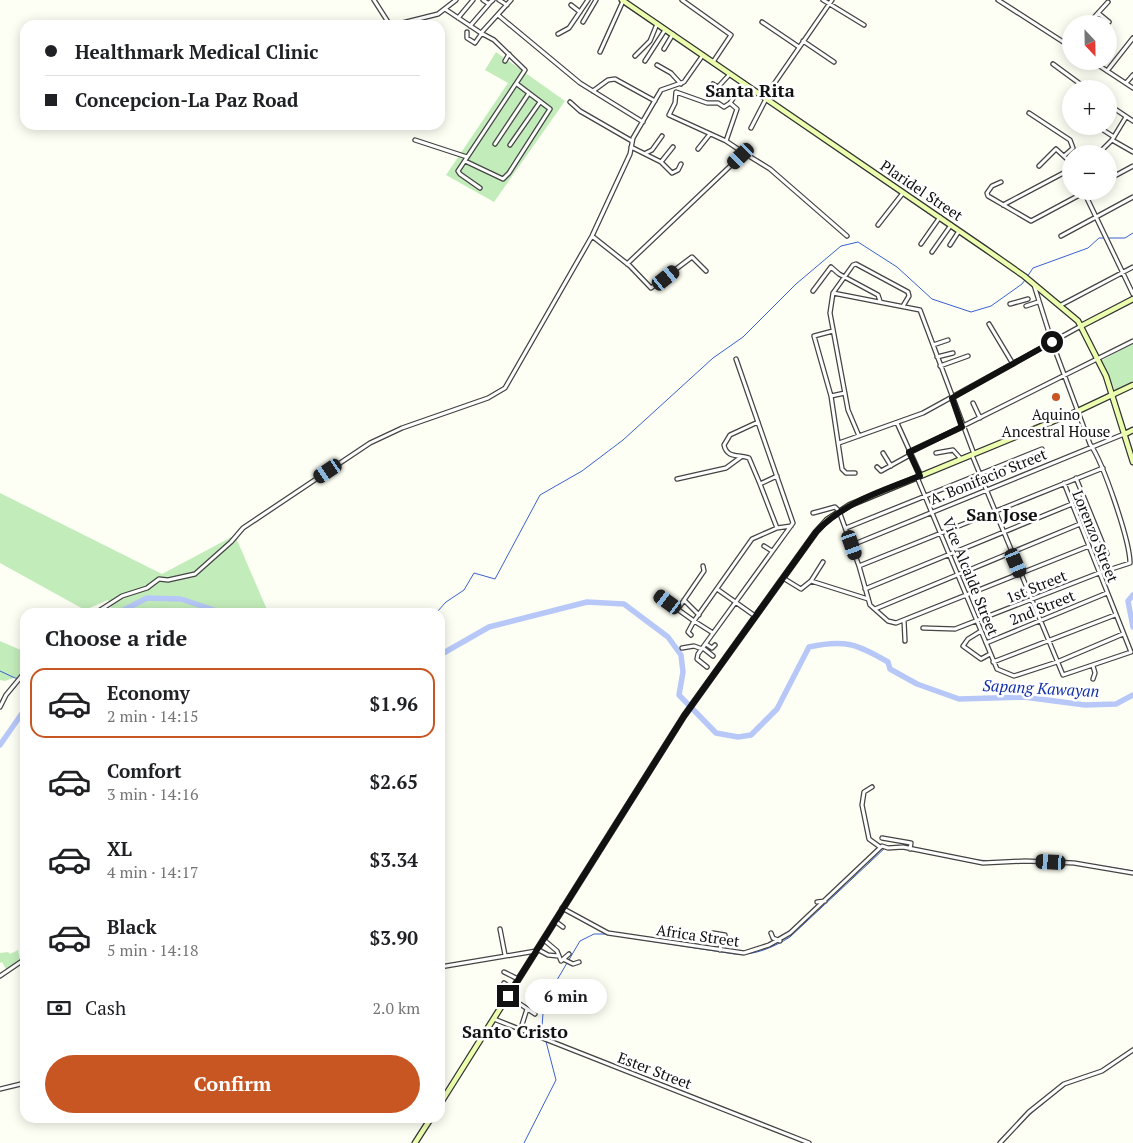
<!DOCTYPE html>
<html lang="en">
<head>
<meta charset="utf-8">
<style>
	:root { --surface:#fff; --page:#f6f6f6; --text:#202124; --muted:#757577; --line:#e0e0e0; --accent:#c75623 }
	body { margin:0; font-family:"PT Serif",serif; background:var(--page); color:var(--text); height:100vh; display:flex; flex-direction:column; font-size:19px; white-space:nowrap }
	* { box-sizing:border-box; margin:0 }
	p { font-size:16px; color:var(--muted) }
	.icon { flex:none; width:28px; height:28px; fill:none; stroke:currentColor; stroke-width:2; stroke-linecap:round; stroke-linejoin:round }
	.map { position:relative; flex:1; overflow:hidden }
	.side { position:absolute; left:20px; top:608px; width:425px; height:515px; display:flex; flex-direction:column; background:var(--surface); border-radius:15px; box-shadow:0 2px 12px #0003 }
	.side>* { flex:none }
	.hud { position:absolute; left:20px; top:20px; width:425px; height:110px; border-radius:15px; box-shadow:0 2px 12px #0003; display:grid; align-content:center; height:110px; padding:0 25px; background:var(--surface) }
	.needle { width:32px; rotate:158deg }
	.controls { position:absolute; left:1062px; top:15px; display:grid; gap:10px }
	.controls a { display:grid; place-items:center; width:55px; height:55px; border-radius:50%; background:var(--surface); box-shadow:0 2px 12px #0003; font-size:25px }
	.end { position:absolute; width:22px; height:22px; margin:-11px; border:6px solid #111; background:#fff; box-shadow:0 0 0 2px #fff }
	.from { border-radius:50% }
	.bubble { position:absolute; height:35px; border-radius:18px; background:var(--surface); box-shadow:0 2px 12px #0003; font-size:16px; font-weight:700; line-height:35px; text-align:center }
	.car { position:absolute; width:15px; height:30px; margin:-15px -8px; border-radius:6px; box-shadow:0 0 4px 1px #0007; background:linear-gradient(#222 24%,#8ab4d8 0 40%,#222 0 76%,#8ab4d8 0 86%,#222 0) }
	.hud b { display:flex; align-items:center; gap:18px; height:48px; font-size:19px }
	.hud b+b { border-top:1px solid var(--line) }
	.hud i { width:12px; height:12px; background:var(--text) }
	ul { padding:0; list-style:none }
	li { display:flex; align-items:center; gap:15px; height:70px; margin:0 10px 8px; padding:0 15px; border:2px solid transparent; border-radius:15px }
	li div { flex:1 }
	li b { display:block; font-size:19px }
	li em { font-style:normal; font-weight:700 }
	li.current { border-color:var(--accent) }
	li>.icon { width:45px; height:45px; stroke-width:1.5 }
	h2 { padding:0 25px; font-size:22px; line-height:60px }
	.pay { display:flex; align-items:center; gap:12px; height:55px; padding:0 25px; font-size:19px }
	.pay p { margin-inline-start:auto }
	.cta { display:flex; gap:10px; margin-top:auto; padding:10px 25px }
	.cta a { flex:1; height:58px; border-radius:30px; background:var(--accent); color:#fff; font-size:20px; font-weight:700; line-height:58px; text-align:center }
	.map>svg:first-child { display:block }
	.green { fill:#c3ecbb }
	.lines { fill:none; stroke-linecap:round; stroke-linejoin:round }
	.stream { stroke:#3b60d2; stroke-width:1 }
	.river { stroke:#b7c8f8; stroke-width:5.5 }
	.street-casing { stroke:#444; stroke-width:5.5 }
	.secondary-casing { stroke:#333; stroke-width:7 }
	.street { stroke:#fff; stroke-width:3 }
	.secondary { stroke:#ebffaf; stroke-width:4.5 }
	.route { stroke:#111; stroke-width:6 }
	.poi-dot { fill:#c75623; stroke:#fff; stroke-width:2 }
	.labels { text-anchor:middle; dominant-baseline:central; stroke-width:5; stroke-linejoin:round; paint-order:stroke }
	.street-label { font-size:15px; fill:#111; stroke:#fff }
	.poi-label { font-size:15px; fill:#111; stroke:#fff }
	.water-label { font-size:16px; font-style:italic; fill:#1432a8; stroke:#fff }
	.quarter-label { font-size:18px; font-weight:bold; fill:#111; stroke:#fff }
</style>
</head>
<body>
<div class="map">
<svg width="1133" height="1143" viewBox="0 0 1133 1143">
	<rect width="100%" height="100%" fill="#fdfff4"/>
	<!-- green -->
	<path class="green" d="M496 52 565 101 494 202 446 175 508 83 485 70Z
		M1133 343V381L1115 390 1101 361Z
		M0 493 162 574 241 532 237 540 268 612H113L108 600 85 610 0 563Z
		M0 641 25 652V674L5 681 0 680Z
		M18 950 20 960 6 969 2 962 0 963V953L8 952 10 954Z"/>
	<g class="lines">
		<!-- stream -->
		<path class="stream" d="M1108 238H1125L1133 233
			M1027 277 1033 268 1088 248 1099 238H1104
			M437 612 446 602 464 590 474 573 495 579 540 495 582 471 623 440 713 358 743 337 796 284 841 246 858 242 897 267 932 299 971 312 991 306 1022 284 1025 280
			M0 671 15 678H25
			M889 846H907L973 860 1000 861
			M1014 860H1065L1092 865
			M1109 867 1133 871
			M617 936 735 954C754 956 774 947 790 937L885 848
			M1122 1060 1128 1055
			M1104 1071 1120 1061
			M1028 1116 1046 1101
			M524 1143 556 1080 542 1026 544 1002 580 941 594 934H608"/>
		<!-- river -->
		<path class="river" d="M1133 595 1128 601 1133 627
			M120 612 147 598 181 599 220 612
			M440 655 489 627 587 602 624 604 668 637 681 655 683 672 679 695 716 733 738 737 751 735 777 709 809 647C845 639 857 644 888 662L890 669 917 684 959 699 1024 697 1085 705 1116 704 1133 695
			M0 745 25 709"/>
		<!-- street casing -->
		<g class="street-casing">
			<path id="street" d="M374 0 390 25
				M499 0 507 5
				M682 0 731 35 713 62
				M823 0 864 25
				M998 0 1071 47
				M488 4 493 0
				M571 5 580 12
				M445 9 481 33 511 0
				M1098 13 1109 22
				M498 15 580 83 643 122
				M458 18 473 0
				M583 22 596 0
				M762 22 799 47
				M1088 24 1108 2
				M394 25 438 14 456 0
				M470 26 489 4 483 0
				M467 32V38L475 43 482 33
				M558 34 569 28 588 0
				M803 41 834 62
				M664 49 673 34
				M600 52 623 1
				M635 56 650 41 657 24
				M505 61 509 54
				M645 61 665 30
				M1092 61 1133 88
				M1053 64 1087 89
				M657 65 671 73 681 84
				M1107 71 1133 38
				M1126 83 1133 75
				M713 84 718 87 730 74
				M593 91 608 80 615 79 655 101
				M765 97 832 0
				M570 102 580 111 632 141
				M1109 105 1133 121
				M1029 113 1070 140 1073 148 1064 156
				M1097 126 1114 137
				M751 128 766 99
				M415 140 467 157
				M1112 140 1133 152
				M726 141 737 109 730 103 744 83
				M495 144 529 93
				M510 145 540 102
				M631 147 661 162 673 147
				M698 149 710 134
				M646 153 652 150 662 136
				M744 153 770 169 847 236
				M1098 154 1112 140 1126 117
				M465 161 503 179 509 173 550 109 517 84
				M661 162 672 173 678 170 681 164
				M1039 166 1056 149 1068 160
				M1109 179 1133 166
				M1001 182 992 186 987 193 988 196 1031 221 1087 191
				M480 188 460 174 458 171 525 70 494 40 481 33
				M1084 192 1133 294
				M1003 205 1071 169
				M878 225 903 193
				M592 236 630 266 651 288 692 257 706 271
				M1061 236 1133 197
				M921 244 940 217
				M950 245 959 231
				M932 252 951 225
				M627 264 744 153 726 141 669 115 675 103 676 92 707 103H718L724 107 730 103
				M813 291 831 267 839 274 878 295 880 301
				M833 293 853 265 856 264 908 292 909 296 903 306
				M1010 304 1028 299
				M1061 305 1133 267
				M1026 306 1038 302
				M989 324 1013 364
				M833 331 814 336 831 396 842 469 846 473H855
				M933 345 948 340
				M937 357 953 353
				M940 366 968 356
				M831 396 845 393
				M973 403 980 418
				M758 422 730 435 724 445C727 459 739 454 749 458L760 484
				M897 423 921 476
				M859 436 848 410 830 313 833 293 920 310 974 454
				M839 443 923 413 1081 326
				M883 453 891 466
				M909 453 1133 341
				M936 453 953 450 961 459
				M972 455 1063 675 1131 652 1064 483
				M877 467 881 471 910 455
				M917 477 997 669 1014 676 1057 662 1123 634
				M1076 478 1107 554
				M677 479 726 468 741 457
				M813 513 835 507 839 511 859 566 870 605 888 621 896 623 1089 546
				M777 528 760 484 777 476
				M846 528 1042 449
				M852 545 1124 434
				M764 546 772 551
				M859 566 1103 468
				M783 578 801 589 811 581 868 599
				M811 581 823 562
				M717 589 755 616
				M865 589 1072 504
				M659 596 694 621 752 539 777 528 791 526
				M684 600 699 615
				M678 609 704 571 703 566
				M875 609 1080 524
				M97 612 122 596 147 588 159 579 168 580 195 574 231 542 243 528 370 443 402 428 488 398 505 388 592 236 630 154 633 138 661 90 684 82 703 55
				M904 620 905 641
				M923 628 955 629 1099 573 1130 563C1130 541 1103 462 1090 444L1052 342 1034 285
				M981 631 968 639 963 646 981 659 990 654
				M691 635 688 632 694 621 713 633
				M986 643 1107 593
				M706 644 712 648 715 645
				M682 648 694 646 702 649
				M703 648 713 656
				M993 662 1115 615
				M1093 666 1095 673 1093 679
				M707 667 697 659 698 654 793 523 736 359
				M0 707 6 695 25 672
				M872 787 864 792 862 805 869 839 880 847
				M882 838 911 843 910 849
				M817 902 825 901
				M562 908 608 933 744 953 769 945 790 933 882 846 888 848 903 847 983 863 1025 861 1074 863 1133 873
				M555 921 563 927
				M500 929 505 955
				M771 933 773 938 780 941
				M544 940 557 951 561 961 569 954
				M712 940 713 933 725 935
				M537 949 548 955 558 956
				M720 950 722 935
				M565 960 573 964 579 962
				M440 967 536 951
				M504 972 518 979
				M0 976 25 959
				M504 983 512 989
				M508 996 535 1014
				M494 1019 809 1143
				M520 1031 527 1009
				M0 1089 25 1083
				M1000 1143 1029 1112 1064 1084 1102 1071 1133 1050"/>
		</g>
		<!-- secondary casing -->
		<g class="secondary-casing">
			<path id="secondary" d="M622 0 984 248 1024 276 1078 321 1106 376 1133 462
				M1081 326 1133 299
				M1125 434 1133 430
				M440 1104 684 716 816 532 827 520 850 505 1078 411 1133 385
				M415 1143 431 1118"/>
		</g>
		<!-- street -->
		<use href="#street" class="street"/>
		<!-- secondary -->
		<use href="#secondary" class="secondary"/>
	</g>
	<g class="lines">
		<!-- route -->
		<path class="route" d="M508 996 684 716 816 532C844 502 884 490 920 476L909 452 962 427 952 398 1052 342"/>
	</g>
	<!-- markers -->
	<circle class="poi-dot" cx="1056" cy="397" r="5"/>
	<g class="labels">
		<!-- street labels -->
		<g class="street-label">
			<text transform="translate(922 190) rotate(34)">Plaridel Street</text>
			<text transform="translate(988 476) rotate(-22)">A. Bonifacio Street</text>
			<text transform="translate(1096 536) rotate(68)">Lorenzo Street</text>
			<text transform="translate(971 576) rotate(68)">Vice Alcalde Street</text>
			<text transform="translate(1036 586) rotate(-22)">1st Street</text>
			<text transform="translate(1042 607) rotate(-22)">2nd Street</text>
			<text transform="translate(698 935) rotate(8)">Africa Street</text>
			<text transform="translate(655 1070) rotate(21)">Ester Street</text>
		</g>
		<!-- poi labels -->
		<g class="poi-label">
			<text x="1056" y="414">Aquino<tspan x="1056" dy="17">Ancestral House</tspan></text>
		</g>
		<!-- water labels -->
		<g class="water-label">
			<text transform="translate(1041 688) rotate(3)">Sapang Kawayan</text>
		</g>
		<!-- quarter labels -->
		<g class="quarter-label">
			<text x="750" y="90">Santa Rita</text>
			<text x="1002" y="514">San Jose</text>
			<text x="515" y="1031">Santo Cristo</text>
		</g>
	</g>
</svg>
<div class="controls">
<a><svg class="needle" viewBox="-14 -14 28 28"><path d="M0-13l5 13h-10z" fill="#e53935"/><path d="M0 13l5-13h-10z" fill="#757577"/></svg></a>
<a>+</a>
<a>−</a>
</div>
<i class="end from" style="left:1052px;top:342px"></i>
<i class="end" style="left:508px;top:996px"></i>
<div class="bubble" style="left:525px;top:979px;width:82px">6 min</div>
<i class="car" style="left:741px;top:156px;rotate:226deg"></i>
<i class="car" style="left:666px;top:278px;rotate:51deg"></i>
<i class="car" style="left:328px;top:471px;rotate:236deg"></i>
<i class="car" style="left:852px;top:545px;rotate:161deg"></i>
<i class="car" style="left:1016px;top:563px;rotate:157deg"></i>
<i class="car" style="left:668px;top:602px;rotate:306deg"></i>
<i class="car" style="left:1051px;top:862px;rotate:273deg"></i>
<div class="hud">
<b><i class="from"></i>Healthmark Medical Clinic</b>
<b><i></i>Concepcion-La Paz Road</b>
</div>
<section class="side">
<h2>Choose a ride</h2>
<ul>
<li class="current"><svg class="icon" aria-label="car" viewBox="0 0 24 24"><path d="M5 17H2v-5l4-1 3-4h7l3 4 3 1v5h-3M9 17h6M6 11h13"/><circle cx="7" cy="17" r="2"/><circle cx="17" cy="17" r="2"/></svg><div><b>Economy</b><p>2 min · 14:15</p></div><em>$1.96</em></li>
<li><svg class="icon" aria-label="car" viewBox="0 0 24 24"><path d="M5 17H2v-5l4-1 3-4h7l3 4 3 1v5h-3M9 17h6M6 11h13"/><circle cx="7" cy="17" r="2"/><circle cx="17" cy="17" r="2"/></svg><div><b>Comfort</b><p>3 min · 14:16</p></div><em>$2.65</em></li>
<li><svg class="icon" aria-label="car" viewBox="0 0 24 24"><path d="M5 17H2v-5l4-1 3-4h7l3 4 3 1v5h-3M9 17h6M6 11h13"/><circle cx="7" cy="17" r="2"/><circle cx="17" cy="17" r="2"/></svg><div><b>XL</b><p>4 min · 14:17</p></div><em>$3.34</em></li>
<li><svg class="icon" aria-label="car" viewBox="0 0 24 24"><path d="M5 17H2v-5l4-1 3-4h7l3 4 3 1v5h-3M9 17h6M6 11h13"/><circle cx="7" cy="17" r="2"/><circle cx="17" cy="17" r="2"/></svg><div><b>Black</b><p>5 min · 14:18</p></div><em>$3.90</em></li>
</ul>
<div class="pay"><svg class="icon" aria-label="cash" viewBox="0 0 24 24"><path d="M3 7h18v10H3z"/><circle cx="12" cy="12" r="2"/></svg>Cash<p>2.0 km</p></div>
<div class="cta"><a>Confirm</a></div>
</section>
</div>
</body>
</html>
